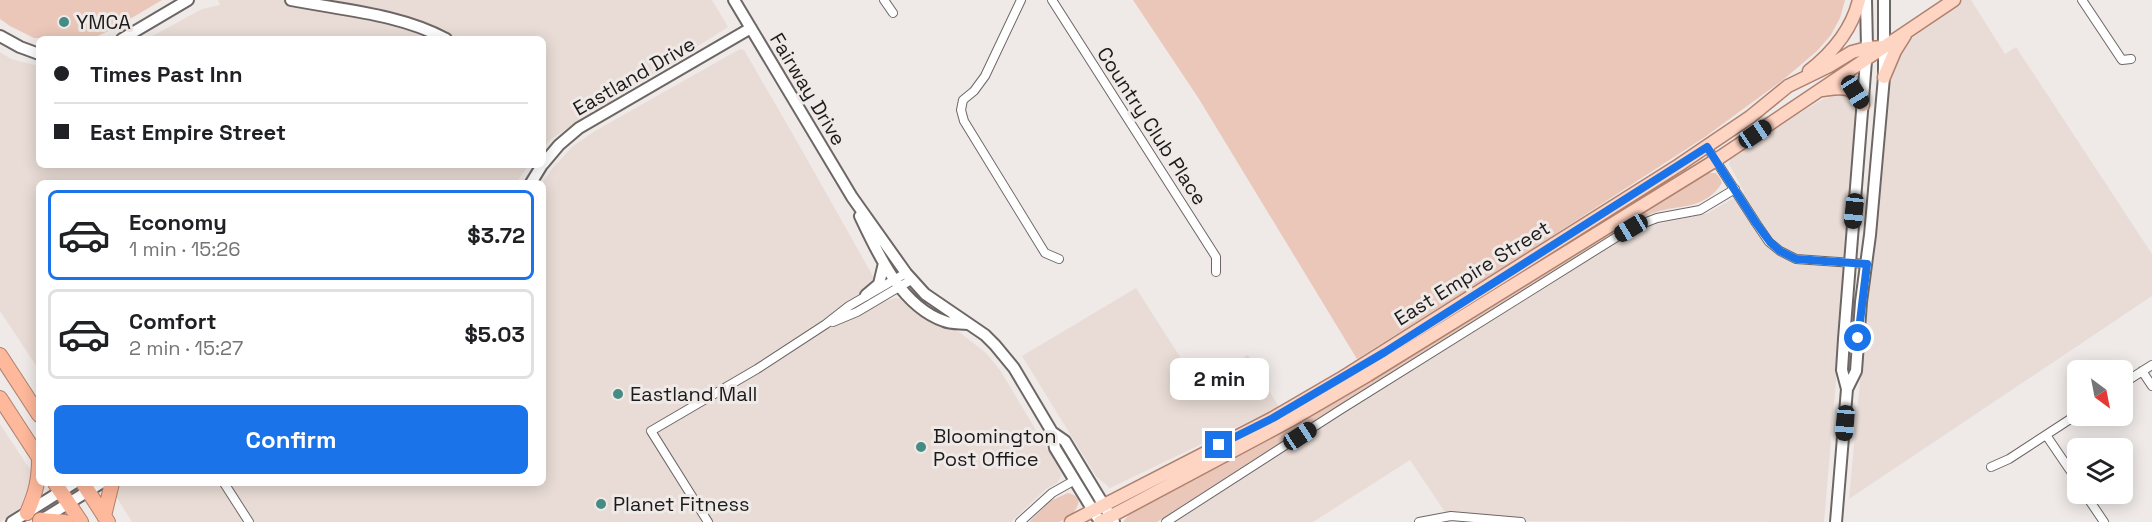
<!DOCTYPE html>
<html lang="en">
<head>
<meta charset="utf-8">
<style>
	:root { --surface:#fff; --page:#f2f2f2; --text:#202124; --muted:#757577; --line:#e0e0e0; --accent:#1a73e8 }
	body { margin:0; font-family:"Space Grotesk",sans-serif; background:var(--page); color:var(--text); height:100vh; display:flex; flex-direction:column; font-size:22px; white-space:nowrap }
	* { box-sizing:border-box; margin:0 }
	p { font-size:20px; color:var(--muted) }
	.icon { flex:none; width:33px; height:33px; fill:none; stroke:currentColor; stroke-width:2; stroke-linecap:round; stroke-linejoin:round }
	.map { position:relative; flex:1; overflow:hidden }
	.panel { position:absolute; left:36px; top:180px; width:510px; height:306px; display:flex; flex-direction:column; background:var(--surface); border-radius:9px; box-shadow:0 3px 15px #0003 }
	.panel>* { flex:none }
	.guide { position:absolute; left:36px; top:36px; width:510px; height:132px; border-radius:9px; box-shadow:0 3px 15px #0003; display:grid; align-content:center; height:132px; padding:0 18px; background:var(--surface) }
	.needle { width:39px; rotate:148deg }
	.tools { position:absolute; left:2067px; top:360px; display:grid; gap:12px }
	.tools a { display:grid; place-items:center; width:66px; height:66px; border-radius:9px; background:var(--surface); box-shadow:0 3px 15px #0003; font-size:30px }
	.end { position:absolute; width:27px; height:27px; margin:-14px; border:8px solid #1a73e8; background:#fff; box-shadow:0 0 0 3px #fff }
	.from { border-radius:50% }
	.bubble { position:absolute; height:42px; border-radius:9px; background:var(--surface); box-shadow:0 3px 15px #0003; font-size:20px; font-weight:700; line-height:42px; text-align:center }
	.car { position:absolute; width:18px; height:36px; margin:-18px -9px; border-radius:8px; box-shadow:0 0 4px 2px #0007; background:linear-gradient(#222 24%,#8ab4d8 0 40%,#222 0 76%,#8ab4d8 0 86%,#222 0) }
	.guide b { display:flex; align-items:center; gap:21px; height:57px; font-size:22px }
	.guide b+b { border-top:2px solid var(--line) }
	.guide i { width:15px; height:15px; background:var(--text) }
	ul { padding:10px 0 0; list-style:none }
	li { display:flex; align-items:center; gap:18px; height:90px; margin:0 12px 9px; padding:0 6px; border:3px solid var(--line); border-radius:9px }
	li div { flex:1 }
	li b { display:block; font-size:22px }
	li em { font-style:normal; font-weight:700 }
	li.current { border-color:var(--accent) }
	li>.icon { width:54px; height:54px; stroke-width:1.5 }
	.action { display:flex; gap:12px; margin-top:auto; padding:12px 18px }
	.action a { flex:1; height:69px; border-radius:9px; background:var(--accent); color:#fff; font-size:24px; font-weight:700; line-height:69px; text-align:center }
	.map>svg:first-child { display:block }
	.built { fill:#e9dcd6 }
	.green { fill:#eac7b9 }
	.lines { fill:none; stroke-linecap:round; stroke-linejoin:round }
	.street-casing { stroke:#6c6765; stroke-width:10 }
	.secondary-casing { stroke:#6c6765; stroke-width:14 }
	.primary-casing { stroke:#af816e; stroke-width:15 }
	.highway-casing { stroke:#af816e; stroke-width:16 }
	.street { stroke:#fff; stroke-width:8 }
	.secondary { stroke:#fff; stroke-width:10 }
	.primary { stroke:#fed4c3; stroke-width:12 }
	.highway { stroke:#feb89b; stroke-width:14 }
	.route { stroke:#1a73e8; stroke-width:8 }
	.poi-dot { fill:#468c84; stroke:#efeae7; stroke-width:2 }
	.labels { text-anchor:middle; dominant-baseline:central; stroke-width:6; stroke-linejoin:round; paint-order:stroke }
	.poi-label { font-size:20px; fill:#1c1a1a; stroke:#efeae7; text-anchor:start }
	.street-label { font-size:20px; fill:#1c1a1a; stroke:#efeae7 }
</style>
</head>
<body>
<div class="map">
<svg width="2152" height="522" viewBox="0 0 2152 522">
	<rect width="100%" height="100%" fill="#efeae7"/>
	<!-- built -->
	<path class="built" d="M218 0H712L728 27 551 139 543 148V39H147L202 9 220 5Z
		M1962 0H1971L2005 54 2016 47 2152 254V296L1849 499 1889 72 1908 38Z
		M740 49 744 50 799 145 887 301 895 298 903 299 940 325 959 332 986 353 1000 370 1060 470 1061 476 1057 483 1046 489 1011 522H132L112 490 122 483H543L542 183 552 169 573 146 595 131Z
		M0 52 11 59 39 66V165H529L516 183H39V370L0 311Z
		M1844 93 1854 99 1858 122 1824 522 1451 521 1410 460 1313 522H1173L1613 244 1649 226 1708 213 1744 192 1729 164 1731 157 1735 152 1823 99Z
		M1136 288 1198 385 1248 355 1279 407 1110 488 1096 476 1022 356Z
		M0 424 31 471V482L30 494 22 506 0 522Z"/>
	<!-- green -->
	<path class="green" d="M0 0H162L113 29 91 39 34 38 10 26 0 19Z
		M1133 0H1845L1840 18 1831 35 1817 51 1784 79 1705 137 1532 249 1357 359 1199 99Z
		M1708 173H1716L1720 178 1722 183C1706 208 1684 205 1659 211 1649 214 1640 218 1632 222L1329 411 1157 522H1123L1131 512 1333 402 1698 177Z
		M1068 493C1090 498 1072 518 1059 522 1050 522 1038 522 1029 522L1050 501Z"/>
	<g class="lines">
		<!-- street casing -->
		<g class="street-casing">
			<path id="street" d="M884 0 893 13
				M1021 0 985 76 974 91 963 100 961 110 964 121 1045 253 1059 259
				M1052 0 1216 257V272
				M2082 0 2122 60 2131 59
				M1707 147 1756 223 1769 242 1780 251 1796 259 1867 264
				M833 322 857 312 911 280
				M2142 371 2152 386
				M2122 384 2152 365
				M2046 435 2078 482
				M1991 467 2009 459 2078 414
				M224 483 249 522
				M2085 494 2104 522
				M708 522 651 431 757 369 826 324 849 306 906 273
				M1020 522 1052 493 1075 480
				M1166 522 1340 410 1631 228 1657 218 1700 210 1735 189
				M1419 522 1451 516 1521 522"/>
		</g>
		<!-- secondary casing -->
		<g class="secondary-casing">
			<path id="secondary" d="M291 0C342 10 400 14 446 39
				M734 0 852 197 906 273 925 294 985 335 995 345 1014 368 1052 432 1065 441 1114 522
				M0 36 20 47 39 54
				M122 39 188 0
				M543 164 559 145 579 128 751 28
				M531 183 542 165
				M860 216C878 254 901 306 944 321 951 324 960 323 968 324
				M866 295 879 284 884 263
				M1847 389 1856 371 1861 302 1870 235 1884 77V0
				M1052 432 1055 448 1097 517
				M40 521 101 483
				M12 522 74 483
				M1836 522 1847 389 1842 370 1844 339 1867 48 1866 0"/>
		</g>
		<!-- primary casing -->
		<g class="primary-casing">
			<path id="primary" d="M1809 71C1832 53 1852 29 1859 0
				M1884 77 1895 51 1905 35
				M1823 90C1844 87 1851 85 1863 105
				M1071 522 1273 418 1340 379 1679 165 1750 117 1788 86 1829 66 1852 52 1867 48 1884 47
				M1100 522 1289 421 1368 375 1716 160 1954 0"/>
		</g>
		<!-- highway casing -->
		<g class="highway-casing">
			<path id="highway" d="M0 355 39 415
				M0 398 39 458
				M55 483 81 522
				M83 483 108 522
				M27 513C36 492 39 480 39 458
				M104 516 112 483
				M40 520 65 522"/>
		</g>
		<!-- street -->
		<use href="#street" class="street"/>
		<!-- secondary -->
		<use href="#secondary" class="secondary"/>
		<!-- primary -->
		<use href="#primary" class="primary"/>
		<!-- highway -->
		<use href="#highway" class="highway"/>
	</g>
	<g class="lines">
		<!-- route -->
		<path class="route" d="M1219 445 1273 418 1385 352 1707 147 1756 223 1770 242 1780 251 1796 259 1867 264 1858 338"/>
	</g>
	<!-- markers -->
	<g class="poi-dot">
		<circle cx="64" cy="22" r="6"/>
		<circle cx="618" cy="394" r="6"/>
		<circle cx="921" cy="447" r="6"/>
		<circle cx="601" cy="504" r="6"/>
	</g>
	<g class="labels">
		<!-- poi labels -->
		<g class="poi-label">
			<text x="76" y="22">YMCA</text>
			<text x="630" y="394">Eastland Mall</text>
			<text x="933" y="436">Bloomington<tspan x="933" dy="23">Post Office</tspan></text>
			<text x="613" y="504">Planet Fitness</text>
		</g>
		<!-- street labels -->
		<g class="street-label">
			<text transform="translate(634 76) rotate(-30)">Eastland Drive</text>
			<text transform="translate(808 89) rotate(59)">Fairway Drive</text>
			<text transform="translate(1152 126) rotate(57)">Country Club Place</text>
			<text transform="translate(1472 273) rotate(-32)">East Empire Street</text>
		</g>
	</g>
</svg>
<div class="tools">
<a><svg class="needle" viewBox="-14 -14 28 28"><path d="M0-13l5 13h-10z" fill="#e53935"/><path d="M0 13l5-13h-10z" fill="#757577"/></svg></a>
<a><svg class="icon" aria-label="layers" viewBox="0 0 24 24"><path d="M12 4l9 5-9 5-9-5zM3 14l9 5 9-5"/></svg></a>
</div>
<i class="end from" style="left:1858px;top:338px"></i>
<i class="end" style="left:1219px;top:445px"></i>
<div class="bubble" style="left:1170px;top:358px;width:99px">2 min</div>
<i class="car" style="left:1855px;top:92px;rotate:148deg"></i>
<i class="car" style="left:1755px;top:134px;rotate:56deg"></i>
<i class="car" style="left:1854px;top:211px;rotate:186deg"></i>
<i class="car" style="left:1631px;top:228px;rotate:239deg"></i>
<i class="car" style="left:1845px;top:423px;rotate:185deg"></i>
<i class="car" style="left:1300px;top:436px;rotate:57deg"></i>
<div class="guide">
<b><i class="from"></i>Times Past Inn</b>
<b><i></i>East Empire Street</b>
</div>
<section class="panel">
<ul>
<li class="current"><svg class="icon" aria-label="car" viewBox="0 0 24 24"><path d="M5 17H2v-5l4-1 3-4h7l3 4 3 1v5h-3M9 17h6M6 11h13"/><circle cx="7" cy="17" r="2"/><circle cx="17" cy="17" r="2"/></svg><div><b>Economy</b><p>1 min · 15:26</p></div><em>$3.72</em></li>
<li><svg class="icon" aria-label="car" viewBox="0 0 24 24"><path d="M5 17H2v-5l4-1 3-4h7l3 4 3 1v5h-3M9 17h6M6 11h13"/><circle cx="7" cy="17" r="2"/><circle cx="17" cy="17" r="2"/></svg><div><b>Comfort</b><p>2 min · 15:27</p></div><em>$5.03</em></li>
</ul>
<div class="action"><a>Confirm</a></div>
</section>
</div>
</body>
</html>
